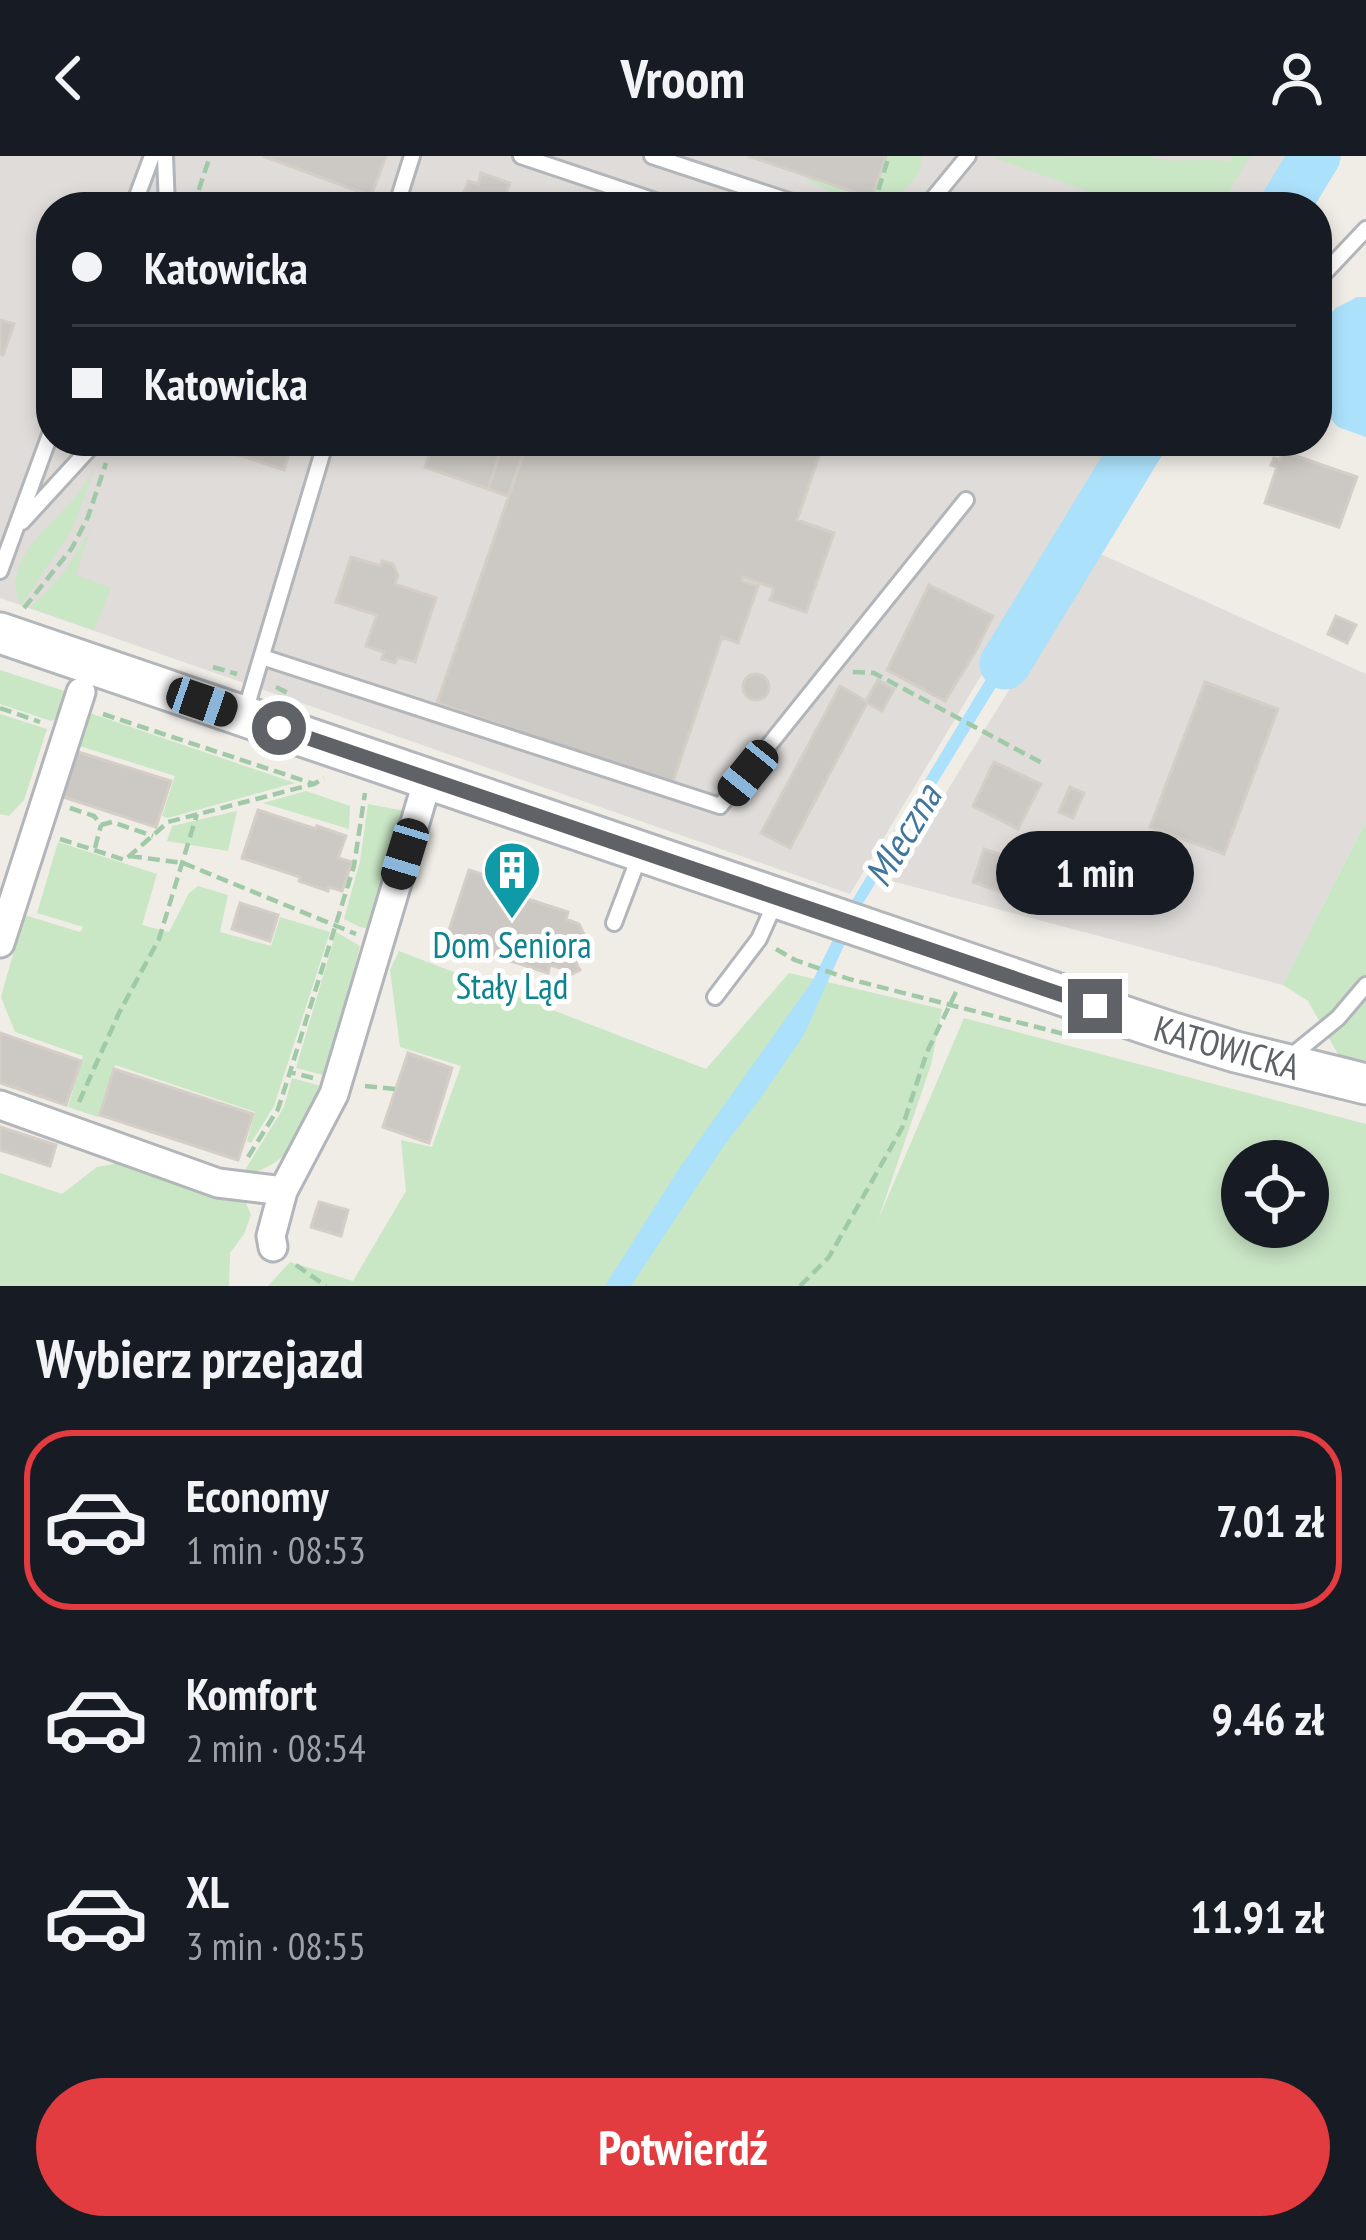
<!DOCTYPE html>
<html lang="pl">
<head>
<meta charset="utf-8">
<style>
	:root { --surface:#171b24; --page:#20242c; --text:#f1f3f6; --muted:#9ea1a6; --line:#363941; --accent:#e23b40 }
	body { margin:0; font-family:"PT Sans Narrow",sans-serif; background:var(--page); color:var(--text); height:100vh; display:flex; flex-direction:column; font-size:45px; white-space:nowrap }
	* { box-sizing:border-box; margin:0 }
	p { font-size:39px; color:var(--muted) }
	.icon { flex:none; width:66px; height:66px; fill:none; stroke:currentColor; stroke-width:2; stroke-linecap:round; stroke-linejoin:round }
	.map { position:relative; height:1130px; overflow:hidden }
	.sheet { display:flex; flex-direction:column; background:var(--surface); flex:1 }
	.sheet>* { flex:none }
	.top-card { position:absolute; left:36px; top:36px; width:1296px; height:264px; border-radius:48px; box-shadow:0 6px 18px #0003; display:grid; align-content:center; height:264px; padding:0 36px; background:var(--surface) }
	.buttons { position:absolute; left:1221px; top:984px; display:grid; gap:24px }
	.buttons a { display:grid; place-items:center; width:108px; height:108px; border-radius:50%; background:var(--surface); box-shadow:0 6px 18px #0003; font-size:60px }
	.end { position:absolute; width:54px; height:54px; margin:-27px; border:15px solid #5f6367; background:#fff; box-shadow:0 0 0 6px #fff }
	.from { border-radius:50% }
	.bubble { position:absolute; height:84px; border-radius:42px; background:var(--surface); box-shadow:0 6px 18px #0003; font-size:39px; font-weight:700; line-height:84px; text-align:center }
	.car { position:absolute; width:36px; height:72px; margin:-36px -18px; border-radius:15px; box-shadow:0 0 9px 3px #0007; background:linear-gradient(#222 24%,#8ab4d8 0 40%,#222 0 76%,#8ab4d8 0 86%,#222 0) }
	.top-card b { display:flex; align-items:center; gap:42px; height:114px; font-size:45px }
	.top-card b+b { border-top:3px solid var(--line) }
	.top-card i { width:30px; height:30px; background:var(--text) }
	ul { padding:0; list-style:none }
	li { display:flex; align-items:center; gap:36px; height:180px; margin:0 24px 18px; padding:0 12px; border:6px solid transparent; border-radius:48px }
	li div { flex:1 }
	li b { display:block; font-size:45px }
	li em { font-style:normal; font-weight:700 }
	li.on { border-color:var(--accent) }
	li>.icon { width:108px; height:108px; stroke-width:1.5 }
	h2 { padding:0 36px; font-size:54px; line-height:144px }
	.action { display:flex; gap:24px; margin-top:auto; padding:24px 36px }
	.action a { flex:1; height:138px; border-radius:72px; background:var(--accent); color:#fff; font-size:48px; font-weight:700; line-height:138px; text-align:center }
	header { display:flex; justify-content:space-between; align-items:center; height:156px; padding:0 36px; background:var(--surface); font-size:54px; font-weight:700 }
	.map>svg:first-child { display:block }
	.industrial { fill:#dfdcd9 }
	.green { fill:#c9e6c5; fill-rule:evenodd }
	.water { fill:#ace1fb }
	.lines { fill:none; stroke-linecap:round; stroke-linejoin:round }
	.river { stroke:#ace1fb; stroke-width:51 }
	.building { fill:#ccc8c3; stroke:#d5cec6; stroke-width:3 }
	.lane-casing { stroke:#b2b5b9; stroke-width:20 }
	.street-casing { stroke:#b2b5b9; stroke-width:33 }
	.secondary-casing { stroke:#b3b7bb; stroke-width:45 }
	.path { stroke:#a0c9a7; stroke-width:4.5; stroke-dasharray:12 6; stroke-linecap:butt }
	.lane { stroke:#fff; stroke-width:14 }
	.street { stroke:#fff; stroke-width:27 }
	.secondary { stroke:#fff; stroke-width:39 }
	.route { stroke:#5f6367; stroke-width:15 }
	.labels { text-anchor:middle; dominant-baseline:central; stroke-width:10; stroke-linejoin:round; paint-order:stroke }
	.culture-label { font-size:36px; fill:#0d838f; stroke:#fff }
	.street-label { font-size:36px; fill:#5f6367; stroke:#fff }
	.water-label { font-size:39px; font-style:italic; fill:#42779d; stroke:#fff }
</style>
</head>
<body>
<header><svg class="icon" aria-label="back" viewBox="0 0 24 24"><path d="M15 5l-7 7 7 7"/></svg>Vroom<svg class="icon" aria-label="person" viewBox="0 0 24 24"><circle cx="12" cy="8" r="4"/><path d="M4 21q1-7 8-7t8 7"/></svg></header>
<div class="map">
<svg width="1366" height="1130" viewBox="0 0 1366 1130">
	<rect width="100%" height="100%" fill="#f0ede7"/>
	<!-- industrial -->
	<path class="industrial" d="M0 0H1294L1263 51H51V285H1122L850 738 0 442Z
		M1094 395 1366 518V665L1283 829 892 725Z"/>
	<!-- green -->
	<path class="green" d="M887 0H921C922 15 916 22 905 33 872 63 830 37 798 17L871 42Z
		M1148 0C1175 10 1203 0 1229 6L1233 0H1250L1220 51H1133L991 1Z
		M95 312 72 374 21 449C0 408 48 371 73 344 82 334 88 324 95 312Z
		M90 375 76 419 111 432 94 474 31 452 65 415Z
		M0 514 71 537 65 559 51 565 0 548Z
		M84 555 295 627 168 662 162 660 175 620 73 588Z
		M0 558 47 573 24 644 9 660 0 658Z
		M306 635 350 650 349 673 263 647Z
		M368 648 410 656 374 774 360 771 344 763 360 705Z
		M237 655 228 695 167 685 172 670Z
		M1366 665V904L1339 900 1308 845 1283 829Z
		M58 686 157 718 142 769 169 776 189 737 198 730 228 739 220 776 271 790 280 761 330 776 274 950 251 987 247 985 255 956 115 909 98 961 68 951 83 900 15 876 1 841 24 759 80 776 83 771 37 757Z
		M336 776 360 790 327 920 296 912Z
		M399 795 706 913 789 817 942 853 931 909 878 1064 964 862 1366 968V1130H268L290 1106 353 1125 406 1035 401 984 432 991 461 910 400 891 390 814ZM1242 1005H1308V1071H1242Z
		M292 922 321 930C304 972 292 1011 242 1019L284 951Z
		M118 1007 246 1047 251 1059 244 1078 230 1097 229 1130H0V1017L62 1038 97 1011Z"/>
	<!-- water -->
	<path class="water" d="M1357 141H1366V281L1338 271 1317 248V172L1336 152Z
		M1032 447 1044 453 862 749 804 879 757 947 723 991 631 1130H605L678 1014 813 824 853 743Z"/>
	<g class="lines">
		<!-- river -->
		<path class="river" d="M1284 51 1315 0
			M1005 508 1141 285"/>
	</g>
	<!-- building -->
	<path class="building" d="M263 0H386L371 40Z
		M748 0H886L872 42Z
		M481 17 510 27 506 38 517 42 514 51H459L468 25 478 28Z
		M0 164 14 168 3 199 0 198Z
		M197 285H293L284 314Z
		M434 285H504L488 333 425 311Z
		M504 285H528L508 340 488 333Z
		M528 285H814L823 288 797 364 834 377 806 456 770 444 774 432 743 421 742 425 758 430 738 487 722 481 672 628 437 547Z
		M1282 295 1357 321 1339 371 1265 347 1277 311 1271 309 1274 302 1280 304Z
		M351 401 381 410 382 405 393 408 398 420 395 428 436 442 415 506 398 501 395 507 382 503 384 496 366 490 377 459 336 446Z
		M929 429 993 460 974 498 945 545 887 514Z
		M1336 460 1356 469 1347 487 1328 478Z
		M743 531a13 13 0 1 1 26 0a13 13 0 1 1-26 0Z
		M878 524 894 533 882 555 867 547 790 692 761 677 840 530 866 545Z
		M1205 526 1278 553 1224 698 1150 671Z
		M72 594 171 625 156 671 57 639Z
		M994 606 1041 628 1018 673 973 650Z
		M1070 631 1084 637 1073 662 1059 656Z
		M258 654 316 673 317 670 346 680 338 702 352 706 342 735 329 731 328 735 299 725 300 721 242 702Z
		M984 693 1026 707 1015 741 973 726Z
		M469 714 506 726 503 735 568 756 566 763 579 768 585 780 576 807 580 814 568 820 564 813 550 809 548 817 483 796 480 805 443 792Z
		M240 747 278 759 270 785 232 773Z
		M0 877 81 905 66 949 0 927Z
		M408 897 452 912 429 987 383 971Z
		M114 913 253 958 238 1004 100 959Z
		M0 971 56 989 50 1010 0 994Z
		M319 1046 348 1054 341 1080 311 1071Z"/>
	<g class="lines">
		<!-- lane casing -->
		<g class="lane-casing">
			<path id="lane" d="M165 0 167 51
				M521 0 673 51
				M652 0 807 51
				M133 51 152 0
				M396 51 412 0
				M926 51 968 0
				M1317 125 1366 73
				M22 366 88 294
				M0 415 51 276
				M262 501 720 650 966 344
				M245 556 326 285
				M614 767 639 701
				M715 841 759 783 776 745
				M1290 901 1338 862 1366 829"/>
		</g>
		<!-- street casing -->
		<g class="street-casing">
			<path id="street" d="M0 787 81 536
				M0 949 218 1027 283 1035
				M273 1091 271 1080 283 1035 334 938 428 623"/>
		</g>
		<!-- secondary casing -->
		<g class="secondary-casing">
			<path id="secondary" d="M0 477 1170 876 1236 896 1366 928"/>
		</g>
		<!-- path -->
		<path class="path" d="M193 51 210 0
			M873 51 889 0
			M24 452 72 392 88 361 106 307
			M213 511 237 518
			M853 516 874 517 1042 607
			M276 531 288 537
			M0 552 40 566
			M103 558 314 628
			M70 652 94 660 101 669 112 666 153 680
			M60 683 125 704 168 666 314 628 324 622
			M95 692 101 669
			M130 700 183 707 356 778
			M776 793 795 804 849 823 1064 878
			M313 922 290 916 354 710 365 637
			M365 930 395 933
			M79 946 119 857 159 783 197 658
			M248 1001 278 953 290 916
			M296 1109 326 1130
			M800 1130 829 1101 902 972 927 896 956 836"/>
		<!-- lane -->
		<use href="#lane" class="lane"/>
		<!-- street -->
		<use href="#street" class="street"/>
		<!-- secondary -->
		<use href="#secondary" class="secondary"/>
	</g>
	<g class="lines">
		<!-- route -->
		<path class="route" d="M279 572 1095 850"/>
	</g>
	<!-- icons -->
	<defs>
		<g id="building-pin" transform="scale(3)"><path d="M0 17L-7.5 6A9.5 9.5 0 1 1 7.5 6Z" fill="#0f9aa8" stroke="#fff"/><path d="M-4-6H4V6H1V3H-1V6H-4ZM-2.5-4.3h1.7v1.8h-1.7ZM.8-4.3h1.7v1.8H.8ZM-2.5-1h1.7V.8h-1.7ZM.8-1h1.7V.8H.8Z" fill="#fff"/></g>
	</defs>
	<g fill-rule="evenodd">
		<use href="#building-pin" x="512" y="714"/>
	</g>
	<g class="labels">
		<!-- culture labels -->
		<g class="culture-label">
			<text x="512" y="788">Dom Seniora<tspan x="512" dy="41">Stały Ląd</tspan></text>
		</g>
		<!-- street labels -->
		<g class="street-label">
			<text transform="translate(1227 891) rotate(16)">KATOWICKA</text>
		</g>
		<!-- water labels -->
		<g class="water-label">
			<text transform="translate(902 679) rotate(-59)">Mleczna</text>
		</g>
	</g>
</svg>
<div class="buttons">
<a><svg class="icon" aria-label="locate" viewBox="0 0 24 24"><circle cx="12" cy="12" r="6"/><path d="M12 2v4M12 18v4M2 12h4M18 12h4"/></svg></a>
</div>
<i class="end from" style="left:279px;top:572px"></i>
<i class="end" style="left:1095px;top:850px"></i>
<div class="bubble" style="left:996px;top:675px;width:198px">1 min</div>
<i class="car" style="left:202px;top:546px;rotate:109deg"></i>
<i class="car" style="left:748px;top:617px;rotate:219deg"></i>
<i class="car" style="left:405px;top:698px;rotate:197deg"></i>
<div class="top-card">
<b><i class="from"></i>Katowicka</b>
<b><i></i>Katowicka</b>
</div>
</div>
<section class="sheet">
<h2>Wybierz przejazd</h2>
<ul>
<li class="on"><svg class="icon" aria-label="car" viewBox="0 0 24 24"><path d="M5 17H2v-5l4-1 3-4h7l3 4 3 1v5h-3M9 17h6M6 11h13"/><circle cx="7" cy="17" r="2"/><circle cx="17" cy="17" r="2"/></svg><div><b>Economy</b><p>1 min · 08:53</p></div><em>7.01 zł</em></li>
<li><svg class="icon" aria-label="car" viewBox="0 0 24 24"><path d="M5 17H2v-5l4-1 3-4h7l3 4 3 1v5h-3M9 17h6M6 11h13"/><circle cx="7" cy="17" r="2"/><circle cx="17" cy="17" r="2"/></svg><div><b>Komfort</b><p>2 min · 08:54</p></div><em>9.46 zł</em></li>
<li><svg class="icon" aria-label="car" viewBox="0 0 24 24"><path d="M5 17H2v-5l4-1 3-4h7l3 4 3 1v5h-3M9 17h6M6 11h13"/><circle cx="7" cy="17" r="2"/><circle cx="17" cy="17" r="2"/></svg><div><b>XL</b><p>3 min · 08:55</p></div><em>11.91 zł</em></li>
</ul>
<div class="action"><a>Potwierdź</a></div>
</section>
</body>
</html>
